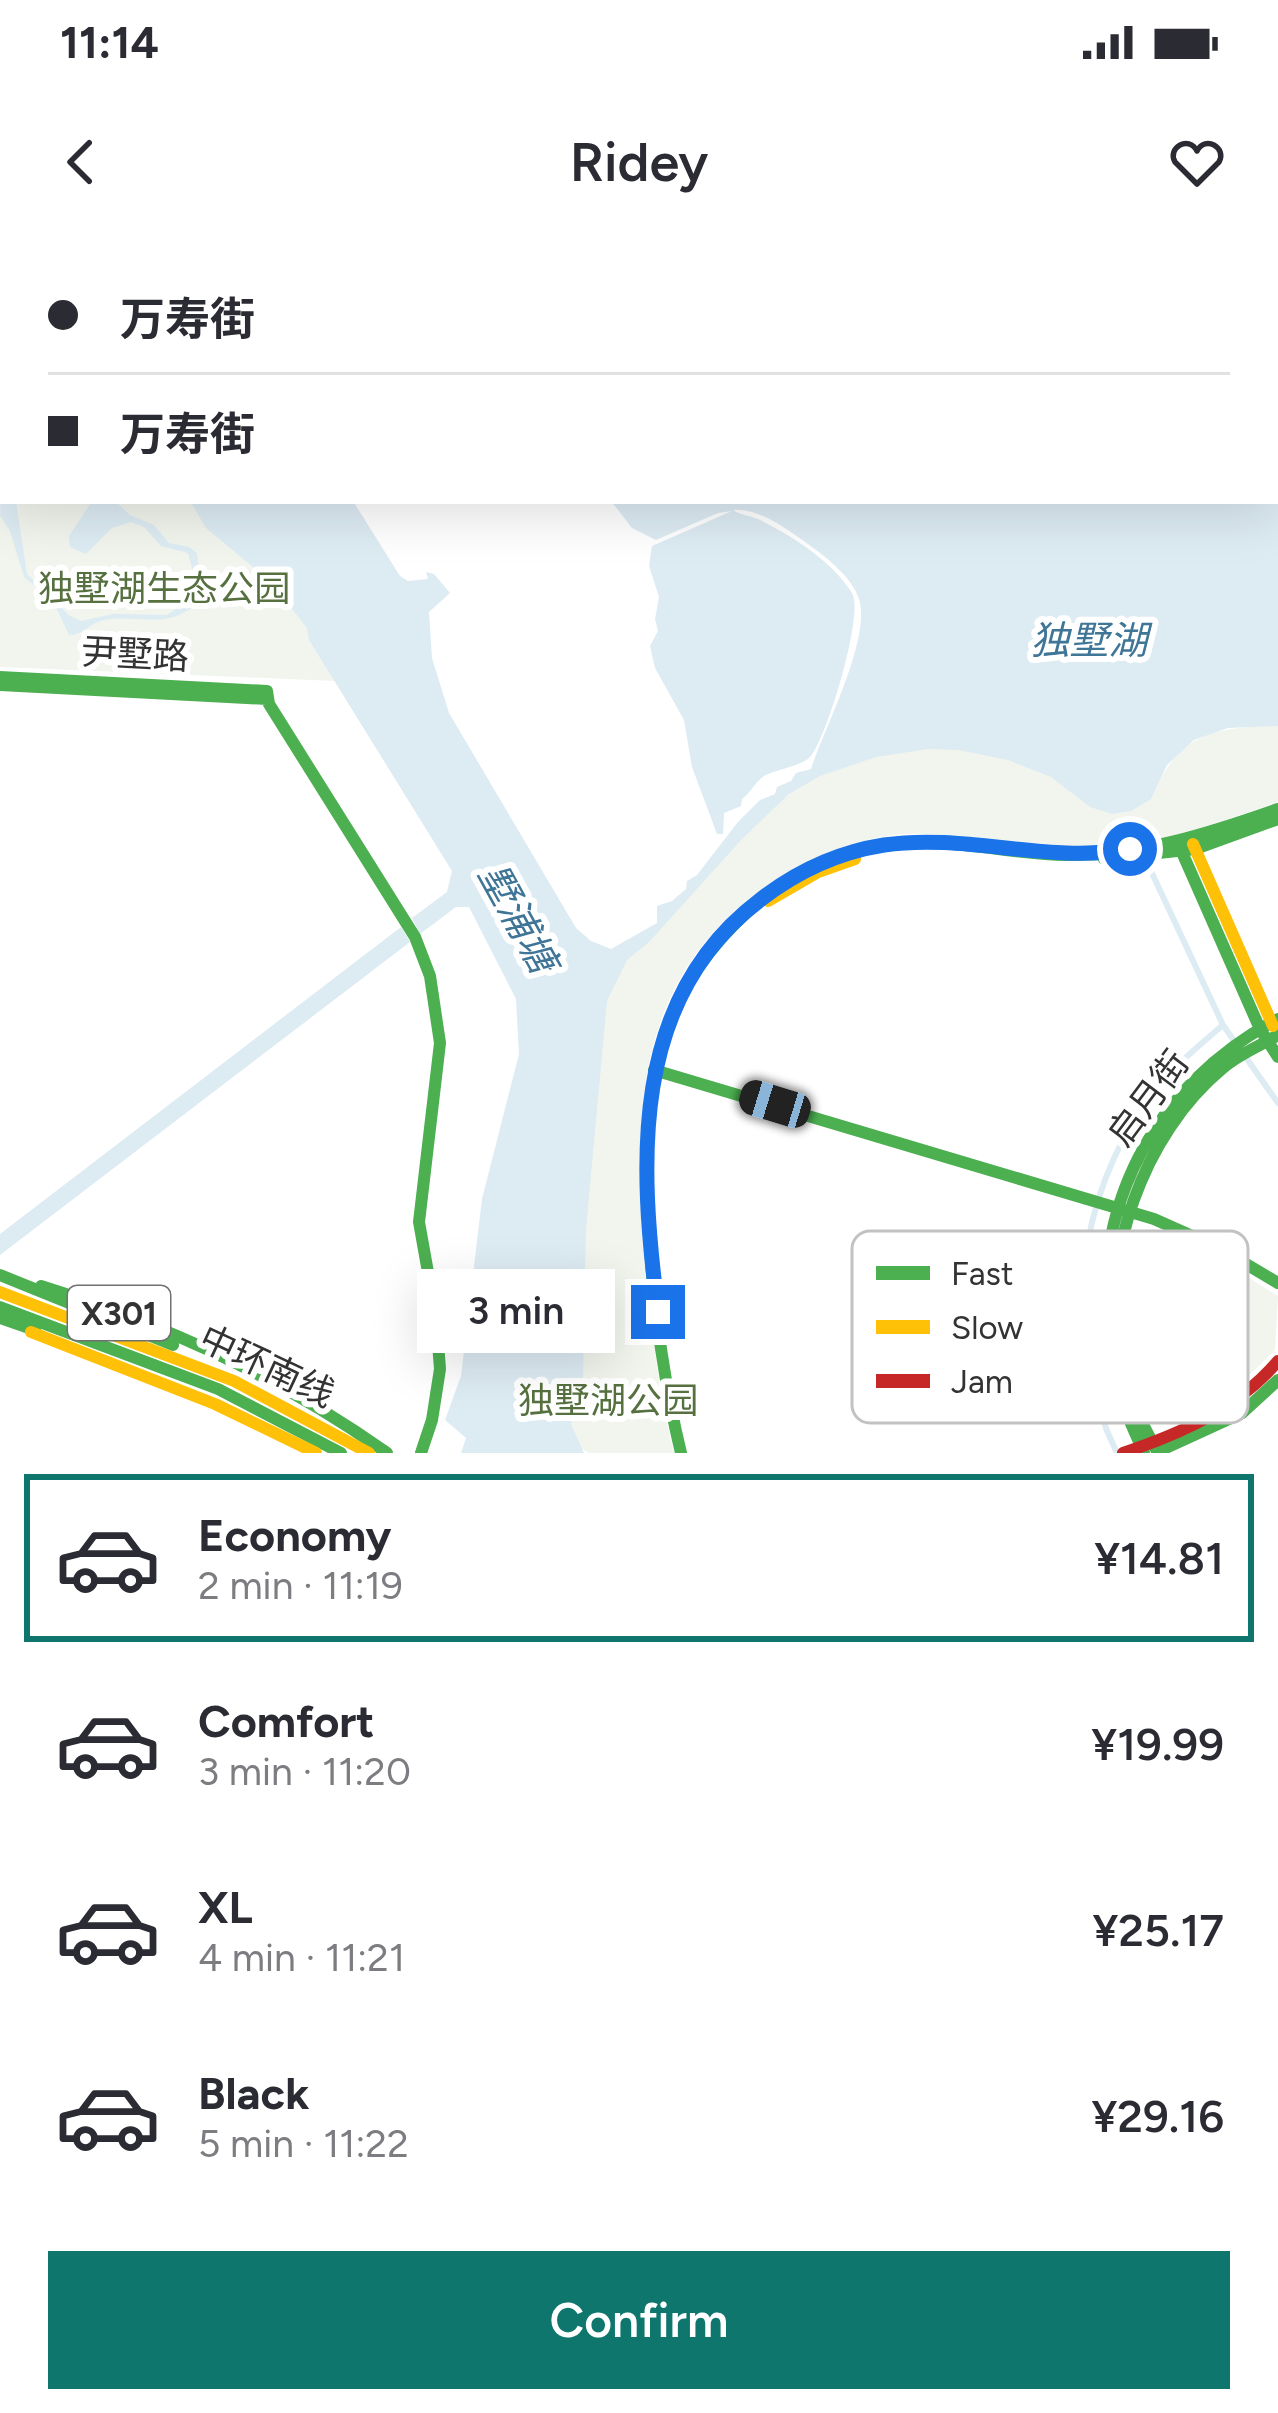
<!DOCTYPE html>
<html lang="en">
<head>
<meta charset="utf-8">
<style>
	:root { --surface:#fff; --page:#f7f7f7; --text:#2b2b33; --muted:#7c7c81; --line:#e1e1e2; --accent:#0f766e }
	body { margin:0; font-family:Figtree,"Noto Sans SC",sans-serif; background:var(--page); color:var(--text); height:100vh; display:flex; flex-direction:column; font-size:45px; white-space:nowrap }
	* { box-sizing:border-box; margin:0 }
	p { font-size:39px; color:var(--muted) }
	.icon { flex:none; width:66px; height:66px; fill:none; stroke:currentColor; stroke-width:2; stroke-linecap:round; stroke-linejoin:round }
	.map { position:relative; height:1213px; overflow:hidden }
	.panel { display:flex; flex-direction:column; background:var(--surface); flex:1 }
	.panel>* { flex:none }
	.hud { position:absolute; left:0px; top:0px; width:1278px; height:264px; box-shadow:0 12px 48px #0002; display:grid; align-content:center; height:264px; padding:0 48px; background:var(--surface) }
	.end { position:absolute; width:54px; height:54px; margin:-27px; border:15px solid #1a73e8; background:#fff; box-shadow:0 0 0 6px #fff }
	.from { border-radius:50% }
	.bubble { position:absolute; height:84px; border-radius:0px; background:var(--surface); box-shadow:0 12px 48px #0002; font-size:39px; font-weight:600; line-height:84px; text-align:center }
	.car { position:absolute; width:36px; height:72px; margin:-36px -18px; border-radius:15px; box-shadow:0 0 9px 3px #0007; background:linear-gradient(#222 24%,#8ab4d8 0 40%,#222 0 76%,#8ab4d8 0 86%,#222 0) }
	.hud b { display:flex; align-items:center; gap:42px; height:114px; font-size:45px }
	.hud b+b { border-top:3px solid var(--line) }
	.hud i { width:30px; height:30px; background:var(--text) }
	ul { padding:21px 0 0; list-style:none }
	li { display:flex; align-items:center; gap:36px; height:168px; margin:0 24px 18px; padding:0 24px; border:6px solid transparent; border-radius:0px }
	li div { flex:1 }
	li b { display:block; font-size:45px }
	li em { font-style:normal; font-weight:600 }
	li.on { border-color:var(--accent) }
	li>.icon { width:108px; height:108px; stroke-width:1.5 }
	.action { display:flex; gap:24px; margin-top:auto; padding:24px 48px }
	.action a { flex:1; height:138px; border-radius:0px; background:var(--accent); color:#fff; font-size:48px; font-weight:600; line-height:138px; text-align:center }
	.status { display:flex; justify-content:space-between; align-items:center; height:84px; padding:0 60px; background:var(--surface); direction:ltr }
	.status svg { height:33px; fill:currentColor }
	header { display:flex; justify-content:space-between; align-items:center; height:156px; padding:0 48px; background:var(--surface); font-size:54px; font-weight:600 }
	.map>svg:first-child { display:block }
	.green { fill:#f1f5ed }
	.water { fill:#ddebf3 }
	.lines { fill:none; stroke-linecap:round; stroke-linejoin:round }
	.canal { stroke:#ddebf3; stroke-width:6 }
	.primary-tunnel { stroke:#d6d6d6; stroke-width:10; stroke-dasharray:10 5; stroke-linecap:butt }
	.street { stroke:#d7d7d7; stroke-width:6 }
	.fast { stroke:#4caf50; stroke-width:12 }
	.slow { stroke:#ffc107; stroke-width:12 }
	.jam { stroke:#c62828; stroke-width:12 }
	.route { stroke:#1a73e8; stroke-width:15 }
	.labels { text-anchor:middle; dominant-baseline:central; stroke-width:12; stroke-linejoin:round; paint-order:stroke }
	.shield { fill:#fff; stroke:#707070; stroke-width:3 }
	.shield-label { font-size:33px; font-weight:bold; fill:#333 }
	.park-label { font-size:36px; fill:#56703f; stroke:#fff }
	.street-label { font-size:36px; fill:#333; stroke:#fff }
	.water-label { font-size:39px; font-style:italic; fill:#3f7597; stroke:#fff }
	.key { fill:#fff; stroke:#c2c2c2; stroke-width:3 }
	.key-label { font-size:33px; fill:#333 }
</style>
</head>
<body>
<div class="status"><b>11:14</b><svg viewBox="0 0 49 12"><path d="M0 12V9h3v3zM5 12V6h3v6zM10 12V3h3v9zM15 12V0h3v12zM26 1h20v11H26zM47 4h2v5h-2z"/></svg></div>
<header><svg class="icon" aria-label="back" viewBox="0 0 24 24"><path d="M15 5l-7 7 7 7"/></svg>Ridey<svg class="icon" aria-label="heart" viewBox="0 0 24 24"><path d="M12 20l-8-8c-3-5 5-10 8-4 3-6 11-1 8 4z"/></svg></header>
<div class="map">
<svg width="1278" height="1213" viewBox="0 0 1278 1213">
	<rect width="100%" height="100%" fill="#fff"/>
	<!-- green -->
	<path class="green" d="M170 0 3 3V261H200L281 336 328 420 335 441 0 427V1Z
		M1278 486V562C1204 588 1128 614 1049 610 994 607 942 587 887 596 835 604 789 628 748 660 626 757 634 901 648 1043 653 1100 659 1157 674 1213H589L564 1198 605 731 648 697 739 598 798 546 856 518 928 505 972 508 1151 559C1178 494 1212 487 1278 486Z
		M1153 990 1206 1011 1278 1056 1275 1110C1245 1141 1213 1169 1170 1179L1154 1170C1142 1135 1114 1012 1153 990Z"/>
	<!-- water -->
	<path class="water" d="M422 0H1278V486L1228 488 1194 500 1167 525 1151 559 1131 571 1112 574 1090 567 1051 537 1008 520 958 510 928 509 876 517 820 536 789 554 743 598 649 702 627 720 607 761 586 989 583 1142 571 1184 584 1213H461L466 1198 445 1180 461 1136 482 959 519 814 516 759 469 667H456L420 694 412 678 447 652 452 631 309 400 307 388 271 342 206 288 190 261H353L400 336 408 341 428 339 426 332 434 334 450 353 429 372 432 418 449 473 576 688 591 701 611 709 657 683V666L672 661 686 649 687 641 697 635 738 582 760 560 775 554 777 547 791 541 796 533 811 529C823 491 872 398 859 359 852 337 826 317 808 304 786 289 760 268 733 270 740 275 748 275 758 279 791 295 832 321 852 353 865 373 824 509 808 519 797 526 781 529 768 534 757 538 751 553 742 559L741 566 724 573 723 594H717L692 527 684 480 655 428 650 406 658 391 655 379 659 357 649 326 652 306 732 271 718 273 656 300 632 288 611 261H1275V3H422Z
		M3 192V261H16L27 334 70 376 81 381 113 374 167 375 187 361 195 339 188 313 161 306 144 287 131 282 112 288 86 314 70 307 69 296 92 261H115L130 275 154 285 169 303 189 307 197 313 201 345 191 368C163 389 135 374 104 380 89 383 84 395 69 395L53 361 24 337 10 291 0 276Z
		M401 687 410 702 0 1015V994Z"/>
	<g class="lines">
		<!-- canal -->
		<path class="canal" d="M1151 631 1223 785 1278 863
			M1117 1213C1060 1098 1075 957 1151 856 1171 829 1197 807 1223 785"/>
		<!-- primary-tunnel -->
		<path class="primary-tunnel" d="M1170 0 1174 3
			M1195 0 1199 3
			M1275 60 1278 63
			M1275 79 1278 81"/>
		<!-- street -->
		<path class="street" d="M1117 1052 1157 1054 1162 1028"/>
		<!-- fast -->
		<path class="fast" d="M0 437 267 451 269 464 415 697 430 736 440 803 419 982 436 1077 440 1129 432 1180 421 1213
			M0 445 267 459
			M1181 610 1260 789 1278 817
			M1104 619 1195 609 1278 579
			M654 830 1154 979 1219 1008 1278 1043
			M0 1035 173 1105
			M41 1046C166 1085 281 1137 387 1213
			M0 1067 218 1149 341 1213
			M0 1078 35 1090
			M1157 1212 1242 1173 1278 1140
			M681 1213C653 1097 626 883 673 773 691 732 716 701 748 671 785 637 834 612 885 605 945 596 1006 614 1066 615 1139 616 1210 593 1278 569
			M1144 1213C1129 1179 1113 1146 1108 1109 1089 969 1154 844 1278 779
			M1158 1213C1142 1183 1126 1154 1119 1120 1100 1018 1142 895 1223 828 1239 814 1260 806 1278 795"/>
		<!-- slow -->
		<path class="slow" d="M1193 604 1273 786
			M768 661 818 632 855 619
			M0 1052 234 1141 369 1213
			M31 1092 215 1164 316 1213"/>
		<!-- jam -->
		<path class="jam" d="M1123 1213C1182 1193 1237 1169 1278 1121"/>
	</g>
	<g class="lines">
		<!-- route -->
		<path class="route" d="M658 1072C639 924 629 759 760 660 796 632 839 612 884 605 967 593 1048 624 1130 609"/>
	</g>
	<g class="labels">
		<!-- shield labels -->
		<rect class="shield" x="68" y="1046" width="102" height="54" rx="9"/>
		<g class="shield-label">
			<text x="119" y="1073">X301</text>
		</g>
		<!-- park labels -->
		<g class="park-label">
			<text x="164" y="348">独墅湖生态公园</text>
			<text x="608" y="1160">独墅湖公园</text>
		</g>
		<!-- street labels -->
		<g class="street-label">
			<text transform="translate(135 414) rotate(3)">尹墅路</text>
			<text transform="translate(1148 858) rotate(-53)">启月街</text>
			<text transform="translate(267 1126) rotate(25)">中环南线</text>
		</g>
		<!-- water labels -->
		<g class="water-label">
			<text x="1089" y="400">独墅湖</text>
			<text transform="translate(518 678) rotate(61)">墅浦塘</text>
		</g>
	</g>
	<!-- legend -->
	<rect x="852" y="991" width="396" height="192" rx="18" class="key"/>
	<rect x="876" y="1026" width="54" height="14" fill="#4caf50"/>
	<rect x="876" y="1080" width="54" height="14" fill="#ffc107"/>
	<rect x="876" y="1134" width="54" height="14" fill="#c62828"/>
	<g class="key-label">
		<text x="951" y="1045">Fast</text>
		<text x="951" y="1099">Slow</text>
		<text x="951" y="1153">Jam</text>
	</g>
</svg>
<i class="end from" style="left:1130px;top:609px"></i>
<i class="end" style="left:658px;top:1072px"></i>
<div class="bubble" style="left:417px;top:1029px;width:198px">3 min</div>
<i class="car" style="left:775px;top:864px;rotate:287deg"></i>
<div class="hud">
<b><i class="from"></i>万寿街</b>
<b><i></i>万寿街</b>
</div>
</div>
<section class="panel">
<ul>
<li class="on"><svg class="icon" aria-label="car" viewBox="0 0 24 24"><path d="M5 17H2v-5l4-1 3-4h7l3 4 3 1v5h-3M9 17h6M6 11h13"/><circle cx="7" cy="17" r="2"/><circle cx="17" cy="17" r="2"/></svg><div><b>Economy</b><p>2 min · 11:19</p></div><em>¥14.81</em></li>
<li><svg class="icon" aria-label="car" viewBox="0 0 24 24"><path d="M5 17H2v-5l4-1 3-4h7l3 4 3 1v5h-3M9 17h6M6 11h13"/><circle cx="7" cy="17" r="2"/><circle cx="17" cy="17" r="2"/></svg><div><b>Comfort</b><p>3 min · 11:20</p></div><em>¥19.99</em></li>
<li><svg class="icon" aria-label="car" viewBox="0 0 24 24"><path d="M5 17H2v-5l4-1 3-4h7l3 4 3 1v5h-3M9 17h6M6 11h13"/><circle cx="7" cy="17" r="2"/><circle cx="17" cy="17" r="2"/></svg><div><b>XL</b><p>4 min · 11:21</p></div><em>¥25.17</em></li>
<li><svg class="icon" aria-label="car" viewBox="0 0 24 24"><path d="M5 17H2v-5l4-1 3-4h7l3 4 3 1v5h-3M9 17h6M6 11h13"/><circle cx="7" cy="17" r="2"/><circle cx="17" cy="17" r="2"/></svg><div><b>Black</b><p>5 min · 11:22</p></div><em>¥29.16</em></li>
</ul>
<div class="action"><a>Confirm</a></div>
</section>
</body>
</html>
